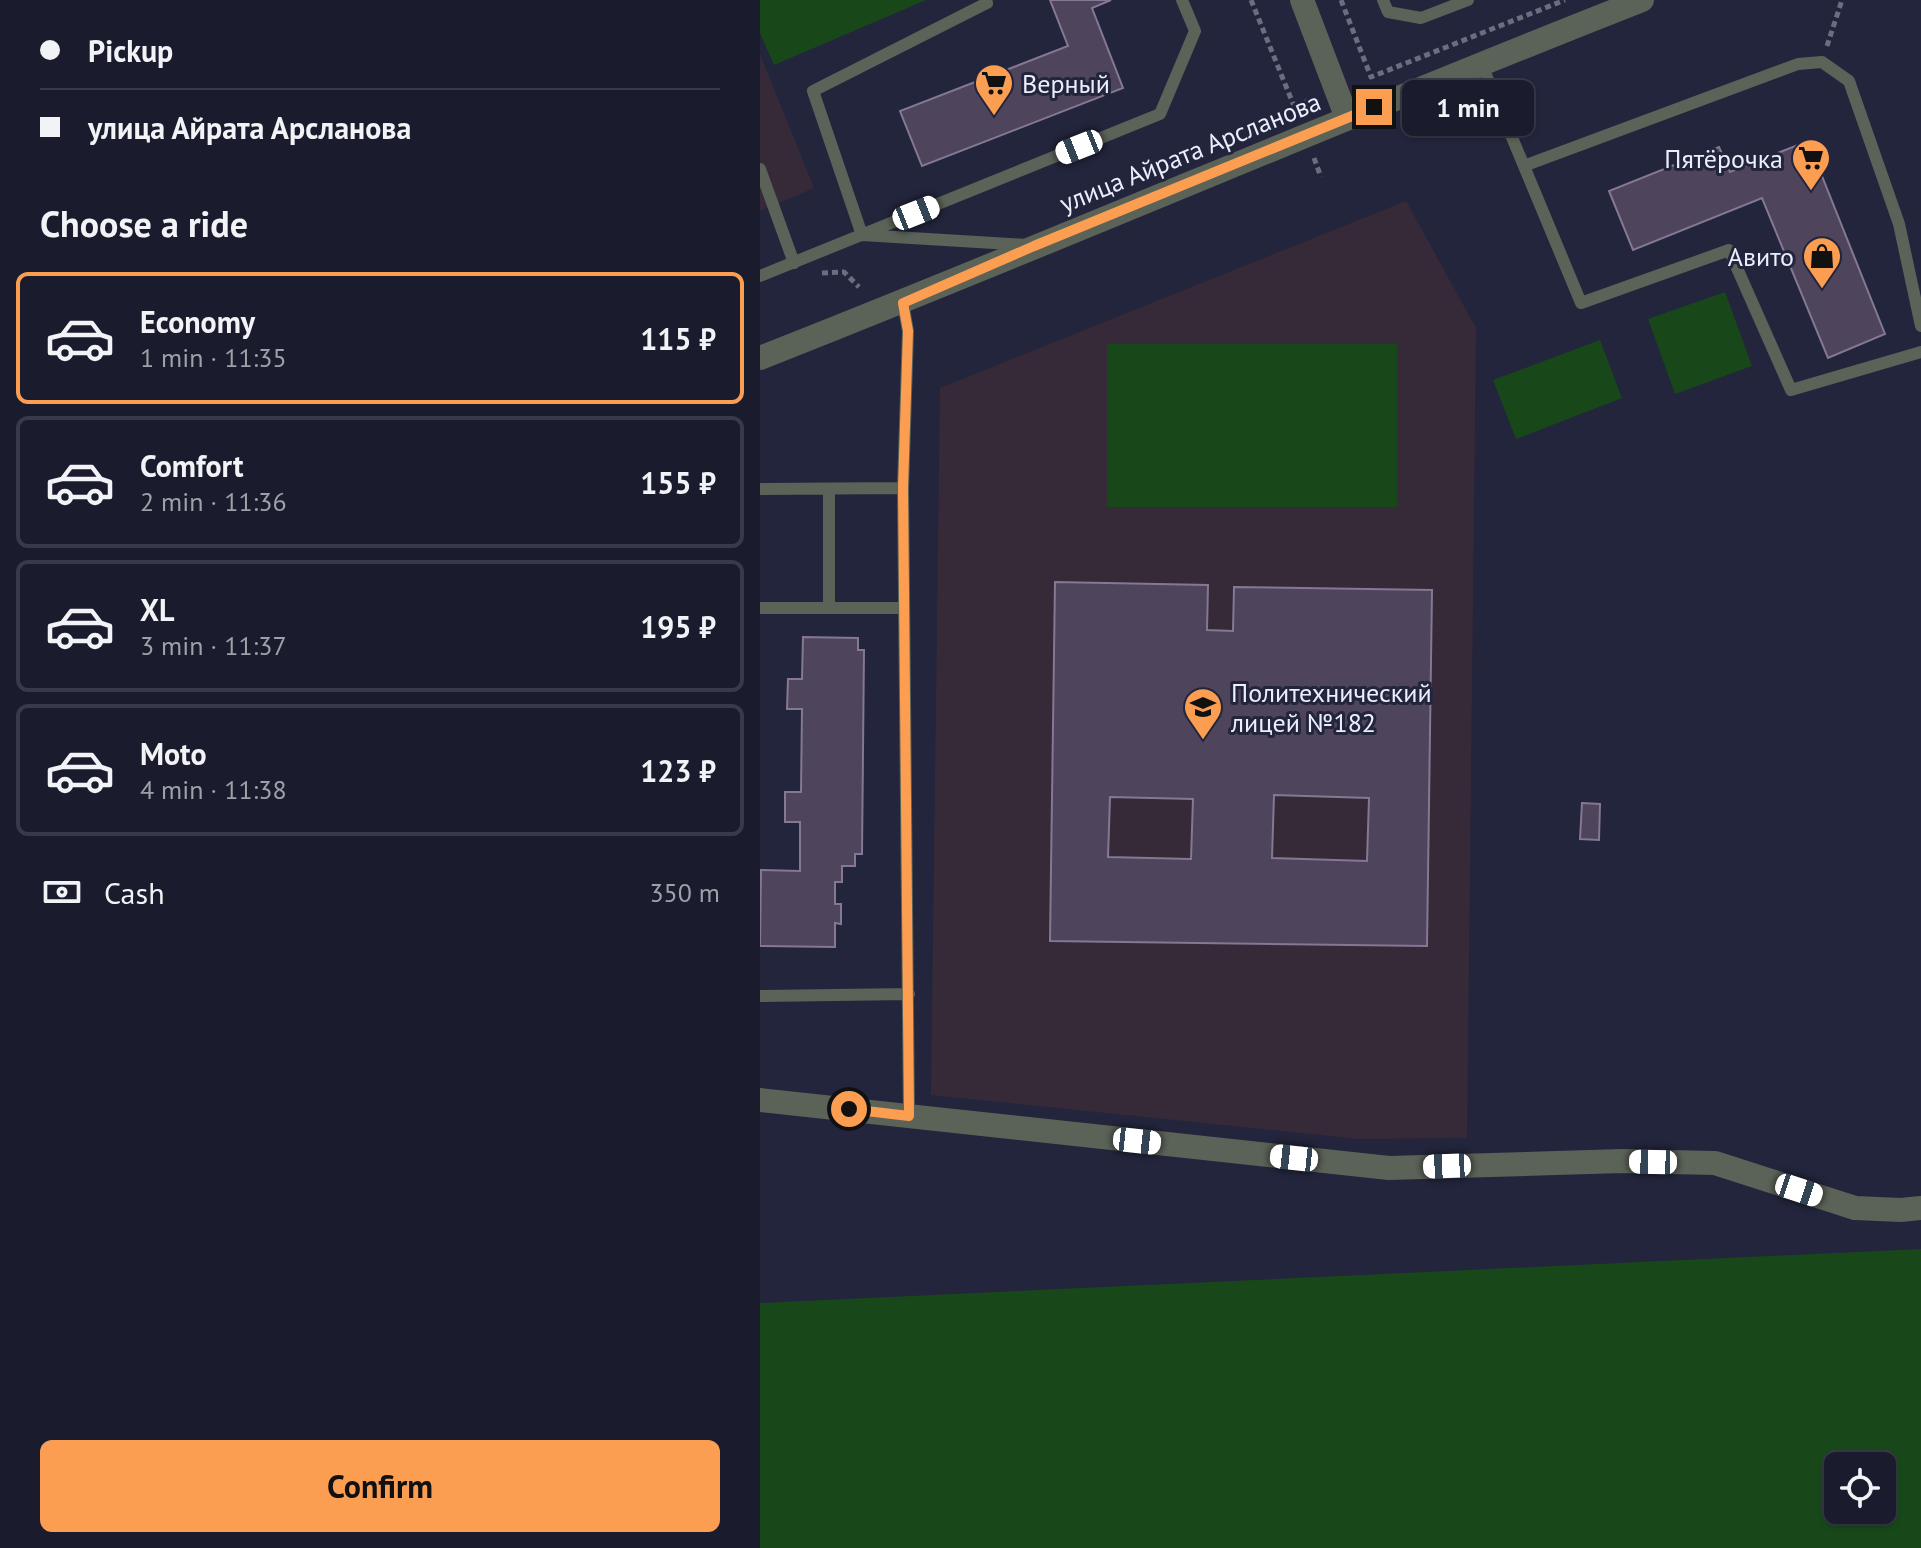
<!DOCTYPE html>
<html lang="en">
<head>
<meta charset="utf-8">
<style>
	:root { --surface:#1a1c2d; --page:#232535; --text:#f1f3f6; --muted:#9fa1aa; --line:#383a49; --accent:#fc9e52 }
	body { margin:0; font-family:"PT Sans",sans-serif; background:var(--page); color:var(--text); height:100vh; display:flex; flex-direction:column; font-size:30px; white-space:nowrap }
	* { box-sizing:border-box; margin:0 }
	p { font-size:26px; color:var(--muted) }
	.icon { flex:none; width:44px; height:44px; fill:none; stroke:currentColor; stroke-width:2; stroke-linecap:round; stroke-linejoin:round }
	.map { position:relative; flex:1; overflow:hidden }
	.side { display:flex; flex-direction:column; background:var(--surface); width:760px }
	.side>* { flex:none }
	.hud { display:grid; align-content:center; height:176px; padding:0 40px; background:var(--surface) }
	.controls { position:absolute; left:1064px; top:1452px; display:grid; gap:16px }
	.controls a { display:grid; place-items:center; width:72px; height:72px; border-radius:12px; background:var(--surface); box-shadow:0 2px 6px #0004,0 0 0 2px var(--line); font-size:40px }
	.end { position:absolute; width:36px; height:36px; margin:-18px; border:10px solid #fc9e52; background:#111; box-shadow:0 0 0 4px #111 }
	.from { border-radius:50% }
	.bubble { position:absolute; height:56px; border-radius:12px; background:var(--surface); box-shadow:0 2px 6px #0004,0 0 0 2px var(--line); font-size:26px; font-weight:700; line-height:56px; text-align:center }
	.car { position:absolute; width:24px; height:48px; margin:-24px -12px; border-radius:10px; box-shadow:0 0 6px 2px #0007; background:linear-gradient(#fff 24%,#345 0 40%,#fff 0 76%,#345 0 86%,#fff 0) }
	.hud b { display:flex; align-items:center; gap:28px; height:76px; font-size:30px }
	.hud b+b { border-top:2px solid var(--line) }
	.hud i { width:20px; height:20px; background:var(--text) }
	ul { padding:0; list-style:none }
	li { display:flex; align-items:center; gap:24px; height:132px; margin:0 16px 12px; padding:0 24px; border:4px solid var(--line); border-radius:12px }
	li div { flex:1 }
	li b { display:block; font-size:30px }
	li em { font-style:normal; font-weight:700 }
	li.selected { border-color:var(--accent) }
	li>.icon { width:72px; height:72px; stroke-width:1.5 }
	h2 { padding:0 40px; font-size:36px; line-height:96px }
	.pay { display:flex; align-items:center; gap:20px; height:88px; padding:0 40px; font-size:30px }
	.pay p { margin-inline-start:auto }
	.button { display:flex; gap:16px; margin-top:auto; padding:16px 40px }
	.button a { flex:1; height:92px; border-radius:12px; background:var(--accent); color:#111; font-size:32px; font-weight:700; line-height:92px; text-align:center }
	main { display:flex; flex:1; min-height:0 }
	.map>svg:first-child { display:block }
	.education { fill:#362a38 }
	.green { fill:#18481a; fill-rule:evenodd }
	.building { fill:#4e445c; stroke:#847893; stroke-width:2; fill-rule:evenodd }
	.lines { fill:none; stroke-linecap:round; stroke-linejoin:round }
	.path { stroke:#6b6d81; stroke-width:5; stroke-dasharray:6 4; stroke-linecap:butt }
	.lane { stroke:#5b6257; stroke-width:12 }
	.street { stroke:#5b6257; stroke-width:24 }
	.route { stroke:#fc9e52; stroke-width:10 }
	.labels { text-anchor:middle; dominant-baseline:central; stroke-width:6; stroke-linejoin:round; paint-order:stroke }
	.poi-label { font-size:26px; fill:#ebeefd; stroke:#23253c; text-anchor:start }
	.street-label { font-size:26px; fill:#ebeefd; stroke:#23253c }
</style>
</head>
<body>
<main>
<section class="side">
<div class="hud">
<b><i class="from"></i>Pickup</b>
<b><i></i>улица Айрата Арсланова</b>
</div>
<h2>Choose a ride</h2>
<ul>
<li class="selected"><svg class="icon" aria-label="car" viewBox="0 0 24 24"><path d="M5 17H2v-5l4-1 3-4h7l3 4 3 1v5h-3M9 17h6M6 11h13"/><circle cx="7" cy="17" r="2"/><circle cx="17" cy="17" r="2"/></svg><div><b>Economy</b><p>1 min · 11:35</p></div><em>115 ₽</em></li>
<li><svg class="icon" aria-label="car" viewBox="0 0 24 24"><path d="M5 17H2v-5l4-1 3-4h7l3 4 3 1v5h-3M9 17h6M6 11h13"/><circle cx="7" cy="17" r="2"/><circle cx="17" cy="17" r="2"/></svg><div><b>Comfort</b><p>2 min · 11:36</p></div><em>155 ₽</em></li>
<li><svg class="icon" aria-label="car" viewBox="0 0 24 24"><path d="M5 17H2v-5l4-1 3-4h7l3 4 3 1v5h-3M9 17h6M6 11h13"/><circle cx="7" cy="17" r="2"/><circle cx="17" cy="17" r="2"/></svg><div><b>XL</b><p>3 min · 11:37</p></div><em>195 ₽</em></li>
<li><svg class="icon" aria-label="car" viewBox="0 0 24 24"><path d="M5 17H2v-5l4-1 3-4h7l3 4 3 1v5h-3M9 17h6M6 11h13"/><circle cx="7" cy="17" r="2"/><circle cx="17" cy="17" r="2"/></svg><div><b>Moto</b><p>4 min · 11:38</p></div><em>123 ₽</em></li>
</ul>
<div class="pay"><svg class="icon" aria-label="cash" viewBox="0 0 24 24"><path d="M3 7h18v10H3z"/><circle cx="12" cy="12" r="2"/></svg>Cash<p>350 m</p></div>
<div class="button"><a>Confirm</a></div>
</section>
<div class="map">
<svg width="1161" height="1548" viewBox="0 0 1161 1548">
	<rect width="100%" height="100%" fill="#23253c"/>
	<!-- education -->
	<path class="education" d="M0 54 54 188 0 211Z
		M646 201 716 328 707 1138 599 1139 171 1095 180 388Z"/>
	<!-- green -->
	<path class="green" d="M0 0H166L14 65 0 33Z
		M965 292 992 366 915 394 888 319Z
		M840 340 862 398 756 439 733 380Z
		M347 344H637V507H347Z
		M1161 1249V1548H0V1303ZM1078 1466H1122V1510H1078Z"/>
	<!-- building -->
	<path class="building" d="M290 0H351L332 8 363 88 162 166 140 111 308 46Z
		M1048 141 1125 334 1068 358 1002 198 873 250 849 191 959 147 970 172Z
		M295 582 448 585 447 630 473 631 474 587 672 590 667 946 290 941ZM514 795 609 798 607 861 512 858ZM350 797 433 799 431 859 348 857Z
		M43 637 98 638V650H104L102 854H95V866H82V882H75V904H81V924L75 923V947L0 946 1 870 40 871V822H25V792H41L42 709H27L28 679H42Z
		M822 803 840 804 839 840 820 839Z"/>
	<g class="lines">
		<!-- path -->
		<path class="path" d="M491 0 534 106
			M581 0 611 77 805 0
			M1067 46 1082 0
			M535 107 554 98
			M554 158 561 177
			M62 273 84 272 99 287"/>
		<!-- lane -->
		<path class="lane" d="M226 0 227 3 53 91 102 235 267 245
			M623 0 628 12 661 18 708 0
			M721 63 821 303 969 250 1031 390 1161 352
			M764 166 1038 64 1062 62 1089 81 1139 224 1161 326
			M0 169 34 263
			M0 276 400 114 435 31 422 0
			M143 303 148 331 143 488 149 1116
			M0 489 143 488
			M69 489V608
			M0 608H143
			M0 996 149 994"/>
		<!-- street -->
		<path class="street" d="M542 0 587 118
			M0 358C295 242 586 116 882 0
			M0 1100 629 1168 862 1161 955 1163 1095 1208 1141 1210 1161 1208"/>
	</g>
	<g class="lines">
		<!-- route -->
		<path class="route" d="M89 1109 149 1116 143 488 148 331 143 303 274 246 614 107"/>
	</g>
	<!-- icons -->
	<defs>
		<g id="supermarket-pin" transform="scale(2)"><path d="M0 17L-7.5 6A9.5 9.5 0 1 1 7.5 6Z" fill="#fc9e52" stroke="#23253c"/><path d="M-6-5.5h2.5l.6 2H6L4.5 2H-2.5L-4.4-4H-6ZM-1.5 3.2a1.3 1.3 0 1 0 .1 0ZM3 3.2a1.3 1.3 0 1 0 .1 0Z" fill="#111"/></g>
		<g id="shop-pin" transform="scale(2)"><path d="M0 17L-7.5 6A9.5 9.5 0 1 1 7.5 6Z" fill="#fc9e52" stroke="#23253c"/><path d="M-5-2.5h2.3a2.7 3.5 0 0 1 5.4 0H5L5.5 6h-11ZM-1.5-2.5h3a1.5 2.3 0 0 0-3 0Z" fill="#111"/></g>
		<g id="school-pin" transform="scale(2)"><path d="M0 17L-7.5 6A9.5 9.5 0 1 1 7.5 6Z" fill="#fc9e52" stroke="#23253c"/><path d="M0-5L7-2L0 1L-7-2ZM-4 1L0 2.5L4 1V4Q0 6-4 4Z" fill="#111"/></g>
	</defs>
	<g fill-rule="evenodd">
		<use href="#supermarket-pin" x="234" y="83"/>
		<use href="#supermarket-pin" x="1051" y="158"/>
		<use href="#shop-pin" x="1062" y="256"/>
		<use href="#school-pin" x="443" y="707"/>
	</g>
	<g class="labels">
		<!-- poi labels -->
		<g class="poi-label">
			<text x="262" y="83">Верный</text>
			<text x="1023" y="158" text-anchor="end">Пятёрочка</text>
			<text x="1034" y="256" text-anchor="end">Авито</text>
			<text x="471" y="692">Политехнический<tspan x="471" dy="30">лицей №182</tspan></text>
		</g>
		<!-- street labels -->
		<g class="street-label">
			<text transform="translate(430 152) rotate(-22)">улица Айрата Арсланова</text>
		</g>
	</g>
</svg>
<div class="controls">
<a><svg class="icon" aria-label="locate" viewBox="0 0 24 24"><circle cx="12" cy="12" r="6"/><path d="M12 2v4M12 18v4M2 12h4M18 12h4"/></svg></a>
</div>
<i class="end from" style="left:89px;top:1109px"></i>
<i class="end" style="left:614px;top:107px"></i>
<div class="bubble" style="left:642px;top:80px;width:132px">1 min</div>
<i class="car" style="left:319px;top:147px;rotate:248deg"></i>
<i class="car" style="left:156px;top:213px;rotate:68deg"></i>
<i class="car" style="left:377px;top:1141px;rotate:96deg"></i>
<i class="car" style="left:534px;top:1158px;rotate:276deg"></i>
<i class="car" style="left:893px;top:1162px;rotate:271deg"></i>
<i class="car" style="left:687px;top:1166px;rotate:268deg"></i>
<i class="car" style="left:1039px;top:1190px;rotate:108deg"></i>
</div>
</main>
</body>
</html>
